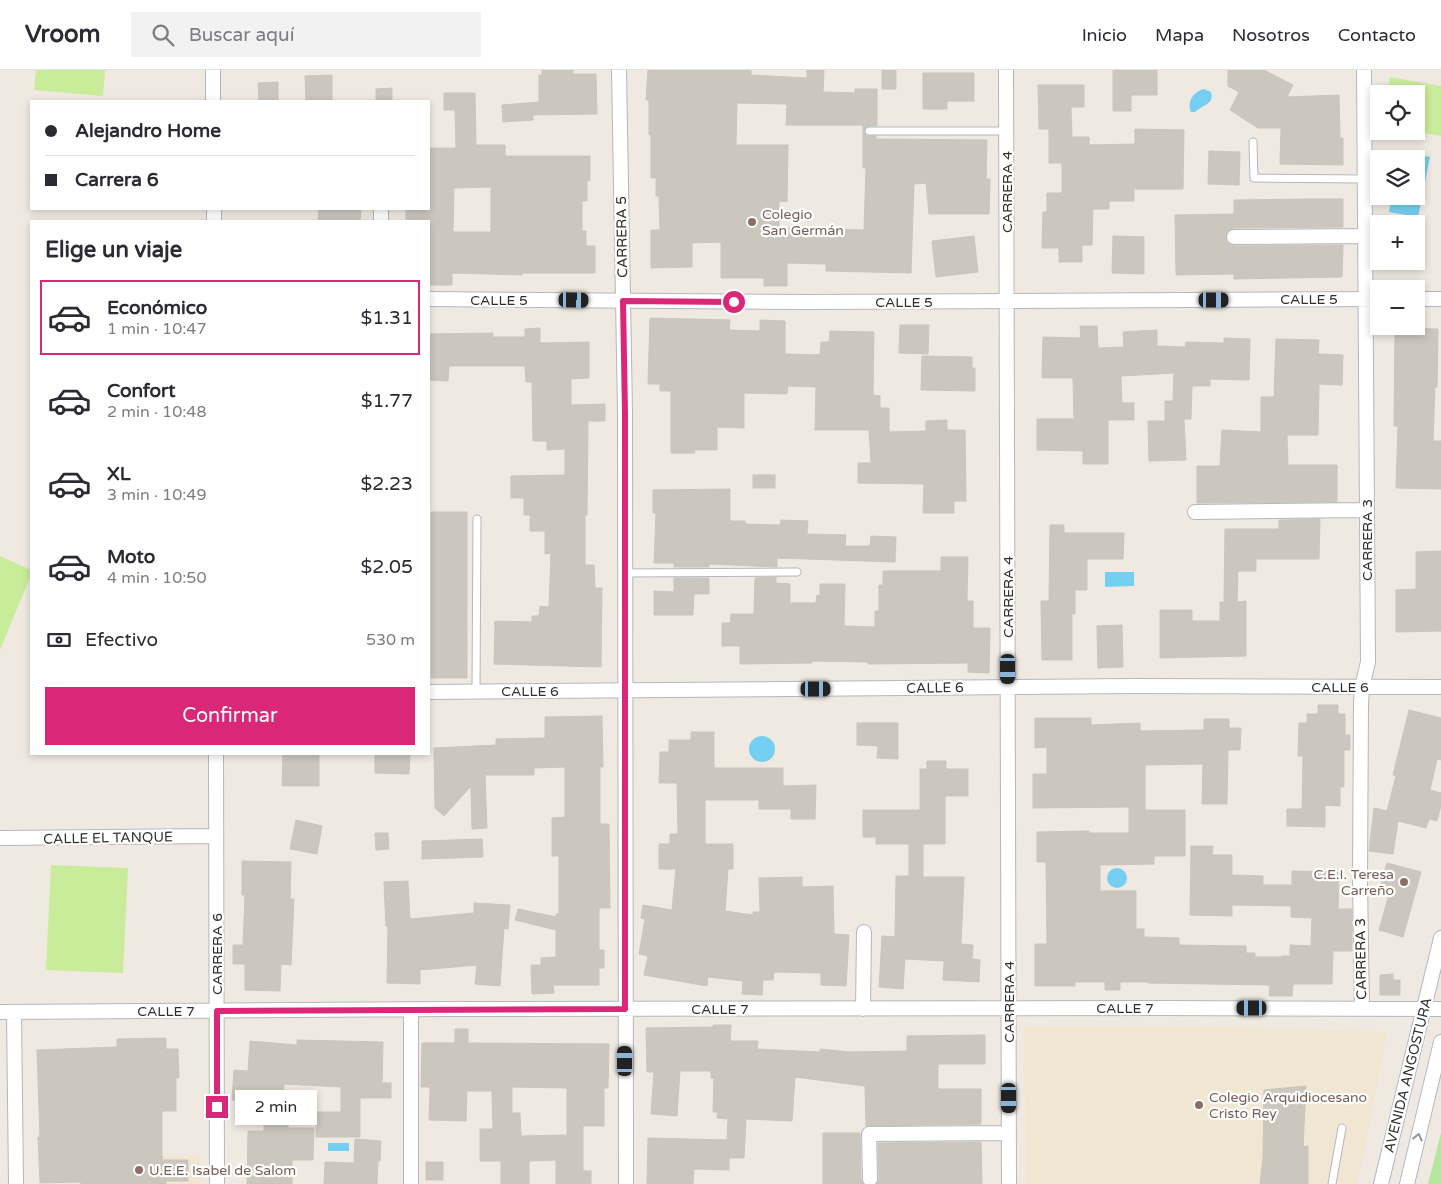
<!DOCTYPE html>
<html lang="es">
<head>
<meta charset="utf-8">
<style>
	:root { --surface:#fff; --page:#f2f2f3; --text:#2b2b33; --muted:#7c7c81; --line:#e1e1e2; --accent:#db2777 }
	body { margin:0; font-family:"Varela Round",sans-serif; background:var(--page); color:var(--text); height:100vh; display:flex; flex-direction:column; font-size:19px; white-space:nowrap }
	* { box-sizing:border-box; margin:0 }
	p { font-size:16px; color:var(--muted) }
	.icon { flex:none; width:28px; height:28px; fill:none; stroke:currentColor; stroke-width:2; stroke-linecap:round; stroke-linejoin:round }
	.map { position:relative; flex:1; overflow:hidden }
	.drawer { position:absolute; left:30px; top:150px; width:400px; height:535px; display:flex; flex-direction:column; background:var(--surface); border-radius:0px; box-shadow:0 2px 8px #0003 }
	.drawer>* { flex:none }
	.hud { position:absolute; left:30px; top:30px; width:400px; height:110px; border-radius:0px; box-shadow:0 2px 8px #0003; display:grid; align-content:center; height:110px; padding:0 15px; background:var(--surface) }
	.controls { position:absolute; left:1370px; top:15px; display:grid; gap:10px }
	.controls a { display:grid; place-items:center; width:55px; height:55px; border-radius:0px; background:var(--surface); box-shadow:0 2px 8px #0003; font-size:25px }
	.end { position:absolute; width:22px; height:22px; margin:-11px; border:6px solid #db2777; background:#fff; box-shadow:0 0 0 2px #fff }
	.from { border-radius:50% }
	.bubble { position:absolute; height:35px; border-radius:0px; background:var(--surface); box-shadow:0 2px 8px #0003; font-size:16px; font-weight:600; line-height:35px; text-align:center }
	.car { position:absolute; width:15px; height:30px; margin:-15px -8px; border-radius:6px; box-shadow:0 0 4px 1px #0007; background:linear-gradient(#222 24%,#8ab4d8 0 40%,#222 0 76%,#8ab4d8 0 86%,#222 0) }
	.hud b { display:flex; align-items:center; gap:18px; height:48px; font-size:19px }
	.hud b+b { border-top:1px solid var(--line) }
	.hud i { width:12px; height:12px; background:var(--text) }
	ul { padding:0; list-style:none }
	li { display:flex; align-items:center; gap:15px; height:75px; margin:0 10px 8px; padding:0 5px; border:2px solid transparent; border-radius:0px }
	li div { flex:1 }
	li b { display:block; font-size:19px }
	li em { font-style:normal; font-weight:600 }
	li.on { border-color:var(--accent) }
	li>.icon { width:45px; height:45px; stroke-width:1.5 }
	h2 { padding:0 15px; font-size:22px; line-height:60px }
	.pay { display:flex; align-items:center; gap:12px; height:55px; padding:0 15px; font-size:19px }
	.pay p { margin-inline-start:auto }
	.primary-button { display:flex; gap:10px; margin-top:auto; padding:10px 15px }
	.primary-button a { flex:1; height:58px; border-radius:0px; background:var(--accent); color:#fff; font-size:20px; font-weight:600; line-height:58px; text-align:center }
	header { display:flex; align-items:center; gap:30px; box-sizing:border-box; height:70px; padding:0 25px; background:var(--surface); border-bottom:1px solid var(--line) }
	header strong { font-size:24px }
	nav { display:flex; gap:28px; margin-inline-start:auto; font-size:18px }
	.search { width:350px; height:45px; background:var(--page); display:flex; align-items:center; gap:12px; box-sizing:border-box; padding:0 18px; border-radius:0px; color:var(--muted); font-size:19px }
	.map>svg:first-child { display:block }
	.education { fill:#f0e6d1 }
	.green { fill:#b6e59e }
	.pitch { fill:#c9ec9a }
	.water { fill:#75cff0 }
	.building { fill:#cbc7bf; stroke:#cbc5ba; fill-rule:evenodd }
	.lines { fill:none; stroke-linecap:round; stroke-linejoin:round }
	.service-casing { stroke:#b4b7c1; stroke-width:9 }
	.minor-casing { stroke:#b4b7c1; stroke-width:16 }
	.service { stroke:#fff; stroke-width:7 }
	.minor { stroke:#fff; stroke-width:14 }
	.oneway { stroke:#969696 }
	.route { stroke:#db2777; stroke-width:6 }
	.education-dot { fill:#8d6e63; stroke:#fff; stroke-width:2 }
	.labels { text-anchor:middle; dominant-baseline:central; stroke-width:4.5; stroke-linejoin:round; paint-order:stroke }
	.street-label { font-size:14px; fill:#2e2e2e; stroke:#fff }
	.education-label { font-size:14px; fill:#785e54; stroke:#fff; text-anchor:start }
</style>
</head>
<body>
<header>
<strong>Vroom</strong>
<div class="search"><svg class="icon" aria-label="search" viewBox="0 0 24 24"><circle cx="10" cy="10" r="6"/><path d="M15 15l6 6"/></svg>Buscar aquí</div>
<nav><a>Inicio</a><a>Mapa</a><a>Nosotros</a><a>Contacto</a></nav>
</header>
<div class="map">
<svg width="1441" height="1114" viewBox="0 0 1441 1114">
	<rect width="100%" height="100%" fill="#efe9e1"/>
	<!-- education -->
	<path class="education" d="M1024 957H1239L1387 962 1365 1079 1356 1114H1026Z
		M200 1085V1114H79V1087Z"/>
	<!-- green -->
	<path class="green" d="M1441 1063V1114H1428Z"/>
	<!-- pitch -->
	<path class="pitch" d="M36 0H105L103 26 34 20Z
		M1390 7 1441 16V66L1413 61H1416V24H1387Z
		M0 486 31 500V505L0 580Z
		M51 795 128 798 123 903 46 900Z"/>
	<!-- water -->
	<path class="water" d="M1204 19 1211 22C1215 34 1202 35 1195 42H1191C1186 32 1194 21 1204 19Z
		M1400 81 1430 87 1418 147 1389 142 1392 126H1416V89H1399Z
		M1105 502H1134V516L1105 517Z
		M749 679a13 13 0 1 1 26 0a13 13 0 1 1-26 0Z
		M1107 808a10 10 0 1 1 20 0a10 10 0 1 1-20 0Z
		M328 1073H349V1081H328Z"/>
	<!-- building -->
	<path class="building" d="M542 0H573V4H596L597 44 533 45V50L503 52 502 35 539 32V5H542Z
		M648 0H751V5L807 8V0H824L823 22 855 23V19H877V56H869L865 58 864 61 867 66H876V69L987 70 986 109H990L989 144H929L926 113 914 114 911 203 826 201V194L787 193V216H764V208H721V172L692 173V197L651 198V160H660L659 126H656V108H651V65H649V30H646ZM737 33 787 34 786 55H863V98H866L864 160 779 158V131L787 132 788 75H736Z
		M882 0H896V19H882Z
		M1113 0H1157V25H1131V41H1113Z
		M1228 0H1264L1293 15 1287 27 1339 25 1340 68H1343V95L1280 94 1281 58H1258L1230 40 1239 22 1228 16Z
		M923 3H974V31H947V39H923Z
		M332 5V31H306L305 6Z
		M278 12V31H259L258 13Z
		M1038 15H1084V37H1071L1072 67H1089V75L1135 74V59L1184 60 1183 119H1134V131H1109V139H1093L1092 175H1082V192H1059V178H1042L1043 142H1047V123H1062V93H1049V59H1039Z
		M392 18V31H376V19Z
		M444 23H475L476 75H505V86H590V111L587 110V131H582V161H586V176H595V203H522V205L452 203V215H429V151H406V139H429V78H456L455 40H444ZM491 117V162H453L454 118Z
		M1209 81 1240 82 1239 115 1208 114Z
		M1311 129H1343V157L1234 158 1227 162 1226 171 1229 174 1234 176 1343 175 1342 207 1234 209V204L1176 205 1175 145 1234 144V130Z
		M319 139H361L360 151H318Z
		M974 166 978 202 936 207 932 171Z
		M1113 166 1144 167V204L1112 203Z
		M650 248 730 250 729 260 760 261V250L785 251V284L820 285 821 272H829L830 261 874 262 873 325 880 326V338H889V362L926 361V351L947 350V360H965L966 431H954V443H923L924 414 858 413V393H871L869 360H815L816 317 788 316 787 324 744 323V358L717 357V380H694L695 383H671V321H660V314H648Z
		M900 255H929L928 284 899 283Z
		M1080 256H1097L1098 278 1124 277 1123 262 1157 260V276L1185 277 1186 272 1224 273V268L1250 269 1249 310 1210 309V316H1192L1191 349H1184L1186 390 1149 391 1148 351H1165V331H1173L1174 303 1121 306 1122 333H1134V350H1108V394H1083V381L1037 380V349H1074L1073 308H1042L1043 267 1081 268Z
		M540 258V273L589 272V308L571 309V335L605 334V351H588L587 445H585V495H594L595 518H602L601 597 494 594 495 551 532 552V546H539L540 536 549 537 551 483 545 484V461H530V445H524V428H511V406L565 405V379L547 380V371H533L532 312H526L525 296H449L448 311 429 310V264L493 263V267H525V259Z
		M1395 258 1438 259 1437 317H1435L1433 371H1441V419L1396 418 1398 356H1394Z
		M1276 269 1319 270 1318 284 1343 285 1342 315 1319 314 1318 365H1287L1288 395H1337V432L1197 433V396H1220L1222 360 1261 362V327H1274Z
		M922 286 972 287V298H975V321L921 320Z
		M753 405H775V418H753Z
		M730 419V451H745V454L780 455 781 450 808 451 807 464 846 465 845 476H870L871 466 896 467 895 492 777 488V497L709 494V497H674V493H654L656 443H653V420Z
		M431 442H467V608H431Z
		M1320 449 1319 489H1256V501H1238L1237 532 1246 531V586L1160 588V540H1192V551H1220V532H1224L1225 459H1279V450Z
		M1050 455H1064V463H1124L1123 489H1087V520H1075V544H1072V590H1042L1041 531H1049Z
		M1441 481V561L1396 562V520L1416 519V482Z
		M941 487H968L967 531H973V558H990L989 603 968 602V593L868 594V592L812 591V593L740 594V576H722V553H730L731 544H754L755 508 776 507V513L790 514V533H816L817 525 820 526V514H845L844 556 875 557V541H879V515H883V501H941Z
		M674 508H709V524H694L693 545H654V521L674 522Z
		M1122 555 1123 597 1098 598 1097 556Z
		M1318 635H1338V644H1345V665H1350V680H1344V717H1340V736L1325 735V757L1287 756V739H1302L1303 686H1298L1299 653H1307V644H1318Z
		M1409 640 1441 648V690L1437 689 1430 720 1441 723V735L1437 751 1429 749 1426 758 1398 751 1393 784 1369 781 1374 738 1387 741 1396 706 1393 705Z
		M602 646 603 697H600V754H609L610 838H599V880H604V898H599V915H553L554 923 532 924 531 895H541V888L556 887V860L515 850 518 839 556 847V844H559V786H552V748L565 747V697L534 698V705H485L487 758 472 759 471 716 444 746 435 738 434 678 496 675V669L545 668V647Z
		M1035 648H1091V655L1140 653V661L1204 660V649H1229V658H1241L1240 680H1228L1227 734H1202L1203 694 1145 695V740H1185V786H1154V794L1100 795V821H1136V859H1144V867L1179 868V875L1246 876V883H1255V887H1281V886H1290V875L1311 876 1312 848 1291 847V836L1232 835V846L1190 845 1191 776H1213L1212 785H1232V805L1263 806V815H1292V801L1339 802 1338 839H1352V881H1333L1332 914H1293L1292 926H1269L1270 915 1148 913V912H1120V920H1105V912H1075V916H1035V874H1047L1046 792H1037V762L1089 761V763H1129V737L1033 738V704H1047V677L1035 678Z
		M857 653H898V689L877 688 878 676 857 675Z
		M691 662H714V698H783V716L816 715 815 749H791V739H759V730H705V774H733V799H728L725 841 753 845V842H760L759 808 802 807V817L833 816 834 864 849 865 846 916 821 915V903L774 902 773 910H763L762 925 742 924 743 911 708 907 707 916 644 905 648 886 639 884 645 849 641 848 643 835 672 840 676 799H659V774H670V764H678L677 713H659L660 682H669V670H691Z
		M283 684H319V716H282Z
		M375 684H410L409 704 375 703Z
		M927 691H946V699H968V726H945V774H923V807H964L961 874 973 875 972 889 980 890 979 912 943 910 944 891 905 889 903 919 879 917 882 866 895 867 896 806H909V774H876V767H863V740H920V699H927Z
		M296 750 322 756 317 784 290 779Z
		M375 763H388L389 779 376 780Z
		M482 769 483 787 422 789V771Z
		M242 791 291 792 290 829H294L291 895 281 894 280 921 245 920V894H233V875H243L245 825H242Z
		M1387 793 1421 802 1403 867 1379 860 1391 817 1381 814Z
		M408 811 410 849 474 843V833L510 835 508 859 504 858 500 916 475 914 477 895 420 900V914L387 913 388 856H386L384 812Z
		M1393 904V910H1400V925H1380V905Z
		M713 955H731L730 971H758L757 979 820 982V979L849 982 907 981V966L985 965V994H938V1019H981V1054L866 1056 865 1016 795 1007 792 1051 746 1049 744 1088H729V1100L694 1099 693 1114H647L648 1068 727 1070 728 1049 717 1048 718 1042H713L714 1008H711V1001H680L677 1046 651 1044 654 1002H647L646 958 713 957Z
		M455 959H468V973L609 974 608 1018H604V1056H583V1101H591V1114H556V1090L529 1091V1114H501V1091H480V1059H493L492 1021H467L466 1051 429 1050 430 1017H421L422 973H455ZM512 1017 567 1018V1065L521 1066 520 1043H512Z
		M166 968V979H178L179 1008H176V1041H162V1090H188V1111H166V1114H81V1112L40 1113 38 1067H40L37 980 117 977V969Z
		M297 970 383 972 382 1013H391V1028H360V1067H316V1042H341V1017L284 1014 282 1044H288V1058H314L313 1090H292V1114H247L248 1061H264V1032L232 1030 234 1000 248 1001 250 971 297 975Z
		M1306 1016 1303 1077 1308 1076V1114H1260L1263 1088 1264 1020Z
		M823 1063H860L861 1109 863 1114H823Z
		M355 1069 381 1071 380 1091H378L377 1114H324L325 1092 354 1093Z
		M981 1072 982 1114H877L879 1109 878 1073Z
		M426 1092H443V1110H426Z"/>
	<g class="lines">
		<!-- service casing -->
		<g class="service-casing">
			<path id="service" d="M869 61H1007
				M1253 72 1254 108 1364 109
				M625 503 797 502
				M476 622 477 449
				M1332 1114 1342 1058"/>
		</g>
		<!-- minor casing -->
		<g class="minor-casing">
			<path id="minor" d="M213 0V31
				M619 0 625 343 626 1114
				M1006 0 1009 1114
				M214 139V151
				M381 151V139
				M1234 167 1365 166
				M429 229 808 232 1379 229
				M1416 229H1441
				M1195 442 1366 440
				M429 622 1134 616 1441 617
				M216 684 217 1114
				M0 768 216 766
				M411 939V1114
				M863 939 864 862
				M1362 939 1360 810 1361 634 1362 617 1368 592 1364 0
				M0 942 448 939 1161 938 1441 939
				M14 942 16 1114
				M870 1109 869 1064 1009 1063
				M1381 1114 1441 868
				M1407 1114 1441 972"/>
		</g>
		<!-- service -->
		<use href="#service" class="service"/>
		<!-- minor -->
		<use href="#minor" class="minor"/>
	</g>
	<!-- one-way arrows -->
	<defs><path id="oneway-chevron" d="M-2-3.5L2.5 0L-2 3.5" fill="none" stroke-width="1.6" stroke-linecap="round" stroke-linejoin="round" transform="scale(1.25)"/></defs>
	<use class="oneway" href="#oneway-chevron" transform="translate(1418 1067) rotate(-76)"/>
	<g class="lines">
		<!-- route -->
		<path class="route" d="M217 1037V941L625 939V343L623 231 734 232"/>
	</g>
	<!-- markers -->
	<g class="education-dot">
		<circle cx="752" cy="152" r="5"/>
		<circle cx="1404" cy="812" r="5"/>
		<circle cx="1199" cy="1035" r="5"/>
		<circle cx="139" cy="1100" r="5"/>
	</g>
	<g class="labels">
		<!-- street labels -->
		<g class="street-label">
			<text transform="translate(1007 122) rotate(-90)">CARRERA 4</text>
			<text transform="translate(622 167) rotate(-91)">CARRERA 5</text>
			<text x="1309" y="229">CALLE 5</text>
			<text x="499" y="230">CALLE 5</text>
			<text x="904" y="232">CALLE 5</text>
			<text transform="translate(1367 470) rotate(-90)">CARRERA 3</text>
			<text transform="translate(1008 527) rotate(-90)">CARRERA 4</text>
			<text x="1340" y="617">CALLE 6</text>
			<text transform="translate(935 618) rotate(-1)">CALLE 6</text>
			<text x="530" y="621">CALLE 6</text>
			<text transform="translate(108 768) rotate(-1)">CALLE EL TANQUE</text>
			<text transform="translate(217 884) rotate(-90)">CARRERA 6</text>
			<text transform="translate(1361 889) rotate(-91)">CARRERA 3</text>
			<text transform="translate(1009 932) rotate(-90)">CARRERA 4</text>
			<text x="1125" y="938">CALLE 7</text>
			<text x="720" y="939">CALLE 7</text>
			<text x="166" y="941">CALLE 7</text>
			<text transform="translate(1408 1005) rotate(-76)">AVENIDA ANGOSTURA</text>
		</g>
		<!-- education labels -->
		<g class="education-label">
			<text x="762" y="144">Colegio<tspan x="762" dy="16">San Germán</tspan></text>
			<text x="1394" y="804" text-anchor="end">C.E.I. Teresa<tspan x="1394" dy="16">Carreño</tspan></text>
			<text x="1209" y="1027">Colegio Arquidiocesano<tspan x="1209" dy="16">Cristo Rey</tspan></text>
			<text x="149" y="1100">U.E.E. Isabel de Salom</text>
		</g>
	</g>
</svg>
<div class="controls">
<a><svg class="icon" aria-label="locate" viewBox="0 0 24 24"><circle cx="12" cy="12" r="6"/><path d="M12 2v4M12 18v4M2 12h4M18 12h4"/></svg></a>
<a><svg class="icon" aria-label="layers" viewBox="0 0 24 24"><path d="M12 4l9 5-9 5-9-5zM3 14l9 5 9-5"/></svg></a>
<a>+</a>
<a>−</a>
</div>
<i class="end from" style="left:734px;top:232px"></i>
<i class="end" style="left:217px;top:1037px"></i>
<div class="bubble" style="left:235px;top:1020px;width:82px">2 min</div>
<i class="car" style="left:574px;top:230px;rotate:91deg"></i>
<i class="car" style="left:1214px;top:230px;rotate:90deg"></i>
<i class="car" style="left:1008px;top:599px;rotate:180deg"></i>
<i class="car" style="left:816px;top:619px;rotate:90deg"></i>
<i class="car" style="left:1252px;top:938px;rotate:270deg"></i>
<i class="car" style="left:625px;top:991px;rotate:0deg"></i>
<i class="car" style="left:1009px;top:1028px;rotate:180deg"></i>
<div class="hud">
<b><i class="from"></i>Alejandro Home</b>
<b><i></i>Carrera 6</b>
</div>
<section class="drawer">
<h2>Elige un viaje</h2>
<ul>
<li class="on"><svg class="icon" aria-label="car" viewBox="0 0 24 24"><path d="M5 17H2v-5l4-1 3-4h7l3 4 3 1v5h-3M9 17h6M6 11h13"/><circle cx="7" cy="17" r="2"/><circle cx="17" cy="17" r="2"/></svg><div><b>Económico</b><p>1 min · 10:47</p></div><em>$1.31</em></li>
<li><svg class="icon" aria-label="car" viewBox="0 0 24 24"><path d="M5 17H2v-5l4-1 3-4h7l3 4 3 1v5h-3M9 17h6M6 11h13"/><circle cx="7" cy="17" r="2"/><circle cx="17" cy="17" r="2"/></svg><div><b>Confort</b><p>2 min · 10:48</p></div><em>$1.77</em></li>
<li><svg class="icon" aria-label="car" viewBox="0 0 24 24"><path d="M5 17H2v-5l4-1 3-4h7l3 4 3 1v5h-3M9 17h6M6 11h13"/><circle cx="7" cy="17" r="2"/><circle cx="17" cy="17" r="2"/></svg><div><b>XL</b><p>3 min · 10:49</p></div><em>$2.23</em></li>
<li><svg class="icon" aria-label="car" viewBox="0 0 24 24"><path d="M5 17H2v-5l4-1 3-4h7l3 4 3 1v5h-3M9 17h6M6 11h13"/><circle cx="7" cy="17" r="2"/><circle cx="17" cy="17" r="2"/></svg><div><b>Moto</b><p>4 min · 10:50</p></div><em>$2.05</em></li>
</ul>
<div class="pay"><svg class="icon" aria-label="cash" viewBox="0 0 24 24"><path d="M3 7h18v10H3z"/><circle cx="12" cy="12" r="2"/></svg>Efectivo<p>530 m</p></div>
<div class="primary-button"><a>Confirmar</a></div>
</section>
</div>
</body>
</html>
